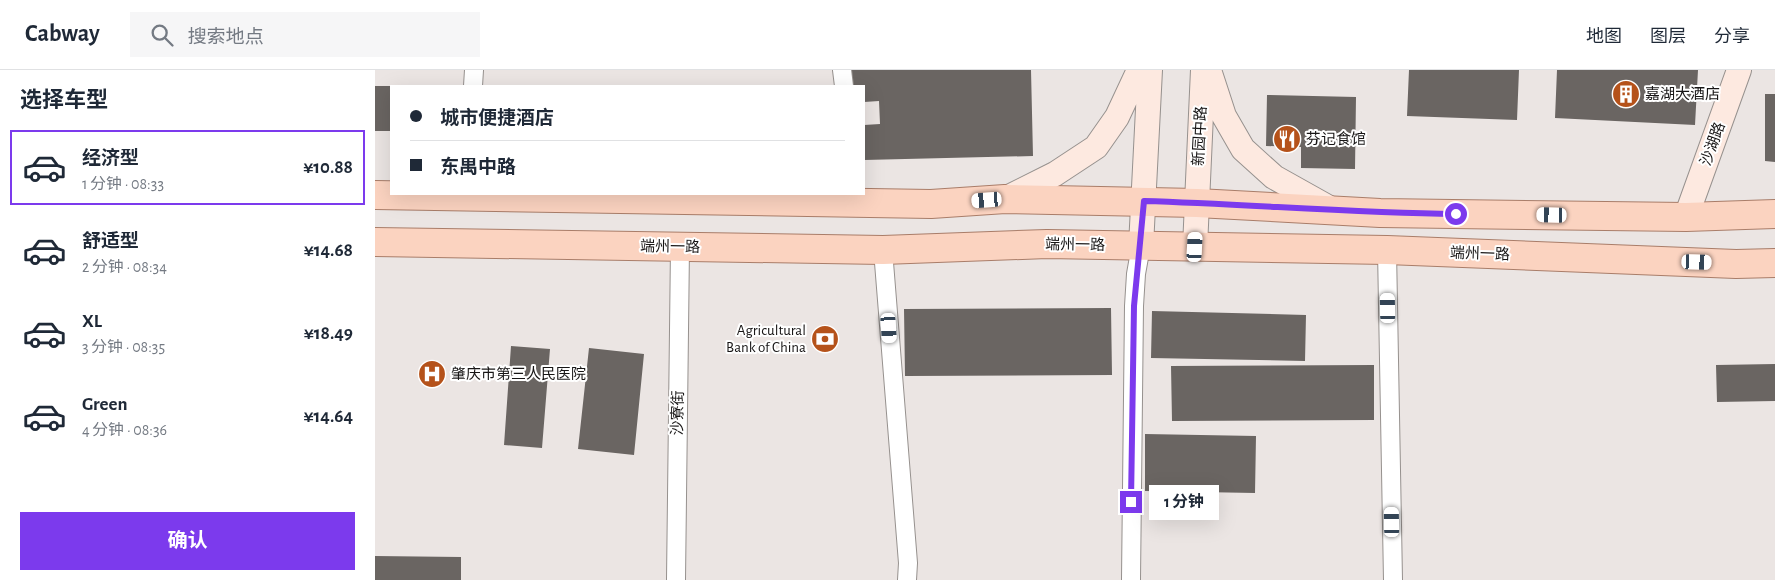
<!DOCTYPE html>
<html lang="zh">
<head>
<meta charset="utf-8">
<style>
	:root { --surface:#fff; --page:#f6f6f7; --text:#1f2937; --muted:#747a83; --line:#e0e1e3; --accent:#7c3aed }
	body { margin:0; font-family:"Alegreya Sans","Noto Sans SC",sans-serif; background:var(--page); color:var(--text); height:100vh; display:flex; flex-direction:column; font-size:19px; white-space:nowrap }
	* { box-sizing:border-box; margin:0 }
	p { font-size:16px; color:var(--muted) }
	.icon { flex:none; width:28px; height:28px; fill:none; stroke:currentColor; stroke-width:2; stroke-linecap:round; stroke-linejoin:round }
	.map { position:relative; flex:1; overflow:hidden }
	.sheet { display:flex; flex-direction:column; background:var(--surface); width:375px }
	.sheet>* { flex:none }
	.guide { position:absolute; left:15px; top:15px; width:475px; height:110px; border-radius:0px; box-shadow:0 5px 20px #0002; display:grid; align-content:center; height:110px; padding:0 20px; background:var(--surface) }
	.end { position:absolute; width:22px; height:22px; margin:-11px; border:6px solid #7c3aed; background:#fff; box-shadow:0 0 0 2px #fff }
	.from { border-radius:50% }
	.bubble { position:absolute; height:35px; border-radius:0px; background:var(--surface); box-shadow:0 5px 20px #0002; font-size:16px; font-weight:700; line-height:35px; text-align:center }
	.car { position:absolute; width:15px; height:30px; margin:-15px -8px; border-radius:6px; box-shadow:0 0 4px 1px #0007; background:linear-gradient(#fff 24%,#345 0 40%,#fff 0 76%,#345 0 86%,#fff 0) }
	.guide b { display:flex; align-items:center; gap:18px; height:48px; font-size:19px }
	.guide b+b { border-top:1px solid var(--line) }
	.guide i { width:12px; height:12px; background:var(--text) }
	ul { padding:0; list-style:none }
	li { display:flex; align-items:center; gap:15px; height:75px; margin:0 10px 8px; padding:0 10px; border:2px solid transparent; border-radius:0px }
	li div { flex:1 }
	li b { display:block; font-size:19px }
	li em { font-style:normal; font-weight:700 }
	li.on { border-color:var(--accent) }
	li>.icon { width:45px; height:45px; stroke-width:1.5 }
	h2 { padding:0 20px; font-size:22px; line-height:60px }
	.cta { display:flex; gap:10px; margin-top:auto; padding:10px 20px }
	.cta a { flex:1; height:58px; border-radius:0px; background:var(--accent); color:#fff; font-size:20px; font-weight:700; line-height:58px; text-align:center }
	header { display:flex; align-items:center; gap:30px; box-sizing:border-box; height:70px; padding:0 25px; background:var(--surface); border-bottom:1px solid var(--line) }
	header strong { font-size:24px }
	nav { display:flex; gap:28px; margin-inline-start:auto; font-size:18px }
	.search { width:350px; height:45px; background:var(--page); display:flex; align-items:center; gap:12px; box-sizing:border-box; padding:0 18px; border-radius:0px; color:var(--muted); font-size:19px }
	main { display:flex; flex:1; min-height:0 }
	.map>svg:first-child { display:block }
	.building { fill:#6a6562 }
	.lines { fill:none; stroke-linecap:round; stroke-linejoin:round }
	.street-casing { stroke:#96918e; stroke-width:20 }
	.secondary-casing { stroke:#96918e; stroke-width:26 }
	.primary-casing { stroke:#a97d69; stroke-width:30 }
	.street { stroke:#fff; stroke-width:18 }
	.secondary { stroke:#fde9e0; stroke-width:24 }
	.primary { stroke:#fbd3c0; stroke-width:28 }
	.route { stroke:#7c3aed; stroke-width:6 }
	.labels { text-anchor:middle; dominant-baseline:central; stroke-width:4; stroke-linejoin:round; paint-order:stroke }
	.poi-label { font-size:15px; fill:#171515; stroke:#fff; text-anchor:start }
	.street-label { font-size:15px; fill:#171515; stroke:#fff }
</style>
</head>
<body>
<header>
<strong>Cabway</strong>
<div class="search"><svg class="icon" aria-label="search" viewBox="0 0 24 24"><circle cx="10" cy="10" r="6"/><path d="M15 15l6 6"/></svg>搜索地点</div>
<nav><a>地图</a><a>图层</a><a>分享</a></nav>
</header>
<main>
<section class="sheet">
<h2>选择车型</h2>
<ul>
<li class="on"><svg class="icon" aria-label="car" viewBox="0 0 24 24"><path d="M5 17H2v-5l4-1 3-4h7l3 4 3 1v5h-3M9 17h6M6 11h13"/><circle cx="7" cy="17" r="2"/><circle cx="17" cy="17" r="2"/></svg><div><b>经济型</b><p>1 分钟 · 08:33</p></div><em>¥10.88</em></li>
<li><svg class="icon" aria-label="car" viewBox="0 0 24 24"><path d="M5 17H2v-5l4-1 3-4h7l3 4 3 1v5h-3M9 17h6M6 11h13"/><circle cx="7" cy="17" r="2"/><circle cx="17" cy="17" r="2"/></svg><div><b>舒适型</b><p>2 分钟 · 08:34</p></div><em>¥14.68</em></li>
<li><svg class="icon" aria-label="car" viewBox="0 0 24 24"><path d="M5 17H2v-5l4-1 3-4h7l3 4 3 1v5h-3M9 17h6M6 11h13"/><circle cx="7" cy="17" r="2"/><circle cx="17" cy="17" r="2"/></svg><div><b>XL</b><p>3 分钟 · 08:35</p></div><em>¥18.49</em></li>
<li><svg class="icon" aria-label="car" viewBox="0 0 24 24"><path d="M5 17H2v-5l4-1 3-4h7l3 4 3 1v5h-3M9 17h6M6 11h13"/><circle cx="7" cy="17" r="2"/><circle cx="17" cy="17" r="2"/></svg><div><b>Green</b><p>4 分钟 · 08:36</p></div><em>¥14.64</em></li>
</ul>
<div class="cta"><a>确认</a></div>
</section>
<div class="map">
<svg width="1400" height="510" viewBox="0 0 1400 510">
	<rect width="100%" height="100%" fill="#ebe5e3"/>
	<!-- building -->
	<path class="building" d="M470 0H656L658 86 489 90V55L505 54 504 31 489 32V16H471Z
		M1034 0H1144L1142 50 1032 46Z
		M1182 0H1323L1320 55 1180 48Z
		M0 16H16V61H0Z
		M1390 24H1400V92L1390 91Z
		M892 25 981 27 980 99 926 98V77L891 76Z
		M736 238 737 305 530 306 529 239Z
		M777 241 931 245 930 291 776 288Z
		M136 276 175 279 167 378 129 375Z
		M214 278 269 284 259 385 203 379Z
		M1400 294V331L1342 332 1341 295Z
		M999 295V350L797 351 796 296Z
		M770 364 881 366 880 423 770 421Z
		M0 486 86 487V510H0Z"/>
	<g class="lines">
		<!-- street casing -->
		<g class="street-casing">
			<path id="street" d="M467 0 469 16
				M98 16 99 0
				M508 180 533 493 532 510
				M1012 180 1018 510
				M301 510 305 177
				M756 510 759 236 761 204 766 176"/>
		</g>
		<!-- secondary casing -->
		<g class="secondary-casing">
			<path id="secondary" d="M834 0 849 46 868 79 899 107 958 140
				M630 129 680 104 721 77 742 47 764 0
				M1311 147 1364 0
				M766 176 775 0
				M820 177 828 0"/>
		</g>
		<!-- primary casing -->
		<g class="primary-casing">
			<path id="primary" d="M0 125 556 134 630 129 822 133 1005 143 1311 147 1400 144
				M0 172 508 180 672 174 1012 180 1361 194 1400 193"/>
		</g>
		<!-- street -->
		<use href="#street" class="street"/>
		<!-- secondary -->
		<use href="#secondary" class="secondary"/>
		<!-- primary -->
		<use href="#primary" class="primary"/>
	</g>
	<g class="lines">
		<!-- route -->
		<path class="route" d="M756 432 759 236 769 131C873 134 977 143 1081 144"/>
	</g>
	<!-- icons -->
	<defs>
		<g id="building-disc" transform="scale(1.4375)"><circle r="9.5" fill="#b5521a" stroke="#fff"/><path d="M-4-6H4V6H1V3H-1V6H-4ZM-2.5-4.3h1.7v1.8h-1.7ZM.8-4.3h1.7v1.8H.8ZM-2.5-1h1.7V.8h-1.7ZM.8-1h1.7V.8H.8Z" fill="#fff"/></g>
		<g id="restaurant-disc" transform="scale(1.4375)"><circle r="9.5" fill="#b5521a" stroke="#fff"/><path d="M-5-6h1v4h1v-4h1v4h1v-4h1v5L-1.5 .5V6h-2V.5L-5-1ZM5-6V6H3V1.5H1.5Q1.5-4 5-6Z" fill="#fff"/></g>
		<g id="bank-disc" transform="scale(1.4375)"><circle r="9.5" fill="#b5521a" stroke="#fff"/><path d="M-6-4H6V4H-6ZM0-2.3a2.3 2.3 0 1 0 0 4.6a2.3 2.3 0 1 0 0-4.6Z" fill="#fff"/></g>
		<g id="hospital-disc" transform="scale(1.4375)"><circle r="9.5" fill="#b5521a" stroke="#fff"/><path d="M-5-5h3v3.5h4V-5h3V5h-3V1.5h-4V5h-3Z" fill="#fff"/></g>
	</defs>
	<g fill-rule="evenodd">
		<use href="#building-disc" x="1251" y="24"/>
		<use href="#restaurant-disc" x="912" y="69"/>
		<use href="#bank-disc" x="450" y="269"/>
		<use href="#hospital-disc" x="57" y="304"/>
	</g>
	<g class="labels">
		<!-- poi labels -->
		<g class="poi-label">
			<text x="1270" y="24">嘉湖大酒店</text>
			<text x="931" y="69">芬记食馆</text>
			<text x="431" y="260" text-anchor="end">Agricultural<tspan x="431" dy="17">Bank of China</tspan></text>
			<text x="76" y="304">肇庆市第三人民医院</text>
		</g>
		<!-- street labels -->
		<g class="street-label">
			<text transform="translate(825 66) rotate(-87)">新园中路</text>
			<text transform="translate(1338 74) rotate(-70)">沙湖路</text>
			<text transform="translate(700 175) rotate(1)">端州一路</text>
			<text transform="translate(295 177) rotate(1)">端州一路</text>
			<text transform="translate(1105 184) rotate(2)">端州一路</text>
			<text transform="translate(303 343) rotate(-89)">沙寮街</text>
		</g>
	</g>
</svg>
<i class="end from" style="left:1081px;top:144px"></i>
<i class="end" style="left:756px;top:432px"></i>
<div class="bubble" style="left:774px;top:415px;width:70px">1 分钟</div>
<i class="car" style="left:612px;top:130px;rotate:266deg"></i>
<i class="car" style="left:1177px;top:145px;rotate:271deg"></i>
<i class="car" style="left:820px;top:177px;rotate:3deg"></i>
<i class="car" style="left:1322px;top:192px;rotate:92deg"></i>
<i class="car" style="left:1013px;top:238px;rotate:359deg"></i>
<i class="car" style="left:514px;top:258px;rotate:176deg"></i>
<i class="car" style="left:1017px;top:452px;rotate:359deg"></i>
<div class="guide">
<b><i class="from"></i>城市便捷酒店</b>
<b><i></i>东禺中路</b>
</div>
</div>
</main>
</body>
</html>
